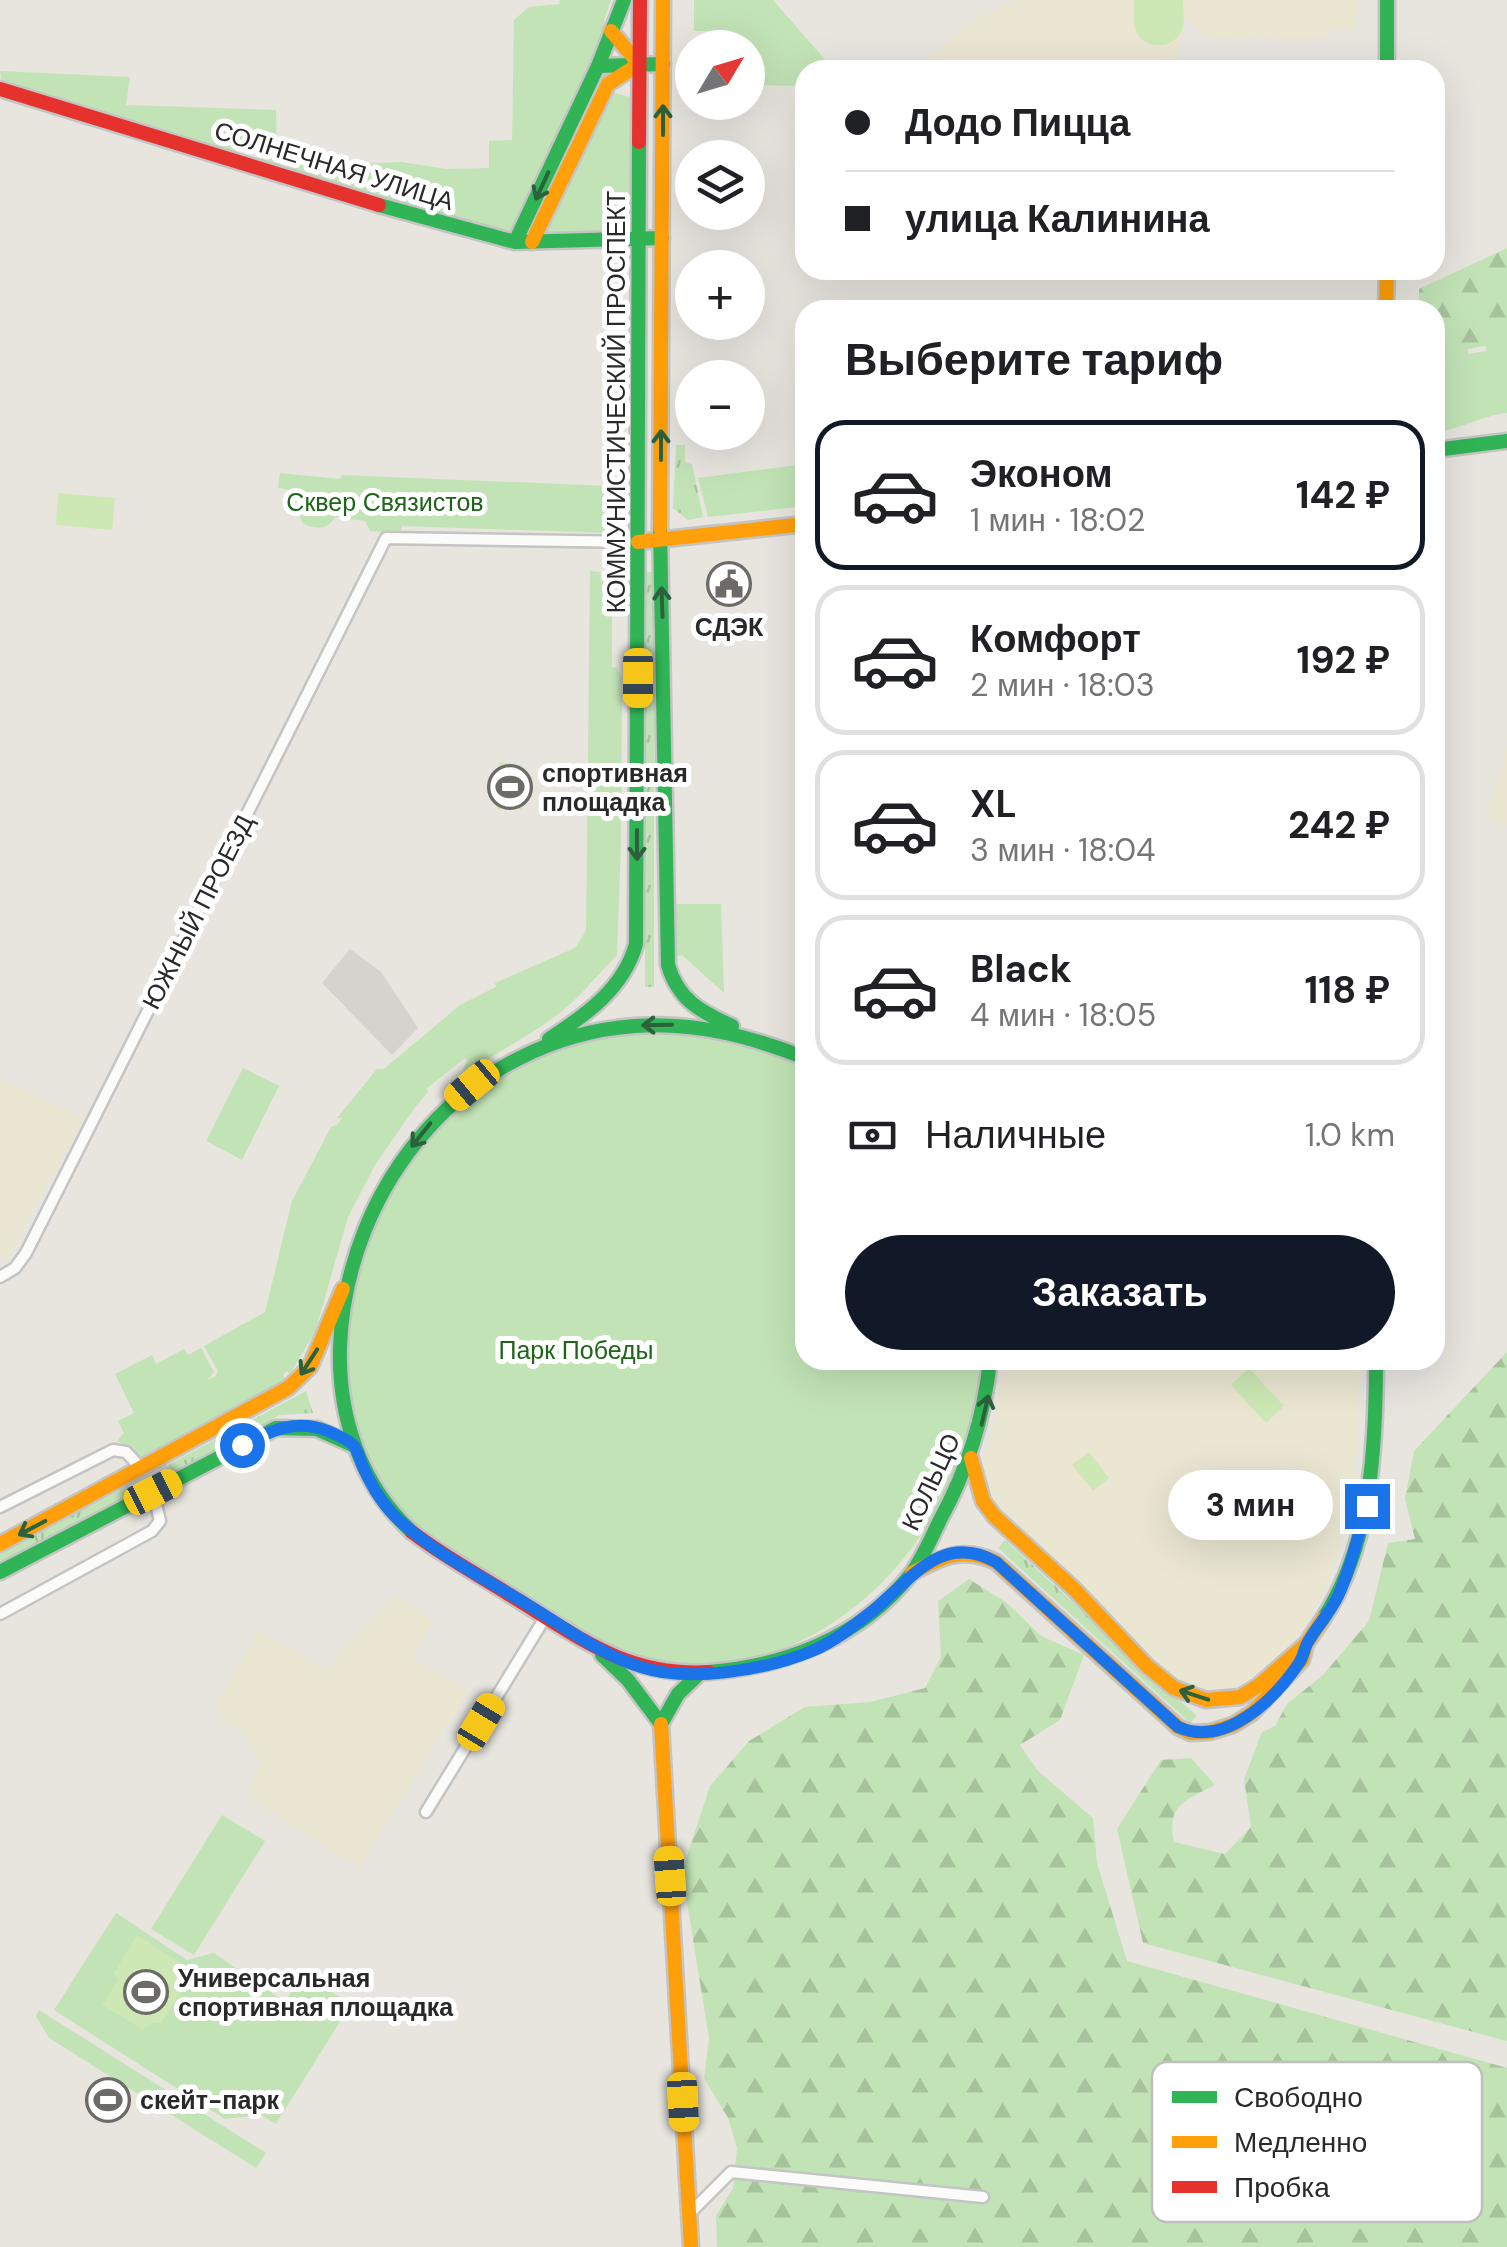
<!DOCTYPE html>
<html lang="ru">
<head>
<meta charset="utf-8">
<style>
	:root { --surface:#fff; --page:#f2f2f2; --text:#202124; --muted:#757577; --line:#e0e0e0; --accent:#111827 }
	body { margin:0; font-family:"DM Sans",sans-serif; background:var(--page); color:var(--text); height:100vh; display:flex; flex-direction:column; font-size:38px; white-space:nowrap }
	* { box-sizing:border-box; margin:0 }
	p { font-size:32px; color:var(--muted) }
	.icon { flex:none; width:55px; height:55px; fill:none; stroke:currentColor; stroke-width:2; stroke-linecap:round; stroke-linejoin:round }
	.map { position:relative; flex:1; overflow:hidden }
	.panel { position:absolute; left:795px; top:300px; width:650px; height:1070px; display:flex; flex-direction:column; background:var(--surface); border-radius:30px; box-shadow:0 10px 40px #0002 }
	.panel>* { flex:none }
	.hud { position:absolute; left:795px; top:60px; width:650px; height:220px; border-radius:30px; box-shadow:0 10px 40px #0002; display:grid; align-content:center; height:220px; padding:0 50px; background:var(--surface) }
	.needle { width:65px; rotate:52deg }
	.tools { position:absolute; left:675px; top:30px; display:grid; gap:20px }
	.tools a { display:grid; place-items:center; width:90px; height:90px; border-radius:50%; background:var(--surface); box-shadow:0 10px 40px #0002; font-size:50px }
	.end { position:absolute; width:45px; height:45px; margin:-22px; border:12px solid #1a73e8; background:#fff; box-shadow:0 0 0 5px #fff }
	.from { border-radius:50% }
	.bubble { position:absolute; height:70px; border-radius:35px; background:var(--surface); box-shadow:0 10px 40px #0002; font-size:32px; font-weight:700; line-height:70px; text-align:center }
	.car { position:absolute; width:30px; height:60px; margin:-30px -15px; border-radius:12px; box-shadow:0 0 8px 2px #0007; background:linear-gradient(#f5c518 24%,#345 0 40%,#f5c518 0 76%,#345 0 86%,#f5c518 0) }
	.hud b { display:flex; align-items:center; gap:35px; height:95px; font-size:38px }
	.hud b+b { border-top:2px solid var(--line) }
	.hud i { width:25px; height:25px; background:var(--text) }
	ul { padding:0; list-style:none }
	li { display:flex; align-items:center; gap:30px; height:150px; margin:0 20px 15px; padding:0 30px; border:5px solid var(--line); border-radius:30px }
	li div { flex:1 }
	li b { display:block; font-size:38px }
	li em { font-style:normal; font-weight:700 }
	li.selected { border-color:var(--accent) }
	li>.icon { width:90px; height:90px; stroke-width:1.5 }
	h2 { padding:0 50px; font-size:45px; line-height:120px }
	.pay { display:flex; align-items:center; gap:25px; height:110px; padding:0 50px; font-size:38px }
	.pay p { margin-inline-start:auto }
	.action { display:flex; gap:20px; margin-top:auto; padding:20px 50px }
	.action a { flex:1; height:115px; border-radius:60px; background:var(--accent); color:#fff; font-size:40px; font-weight:700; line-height:115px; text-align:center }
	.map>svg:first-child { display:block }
	.education { fill:#eae6d2 }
	.grass { fill:url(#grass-tufts) }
	.forest { fill:url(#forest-firs) }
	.park { fill:#c2e3b6 }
	.pitch { fill:#cde8b4 }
	.plaza { fill:#d5d3cd }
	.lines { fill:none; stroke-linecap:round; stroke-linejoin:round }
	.street-casing { stroke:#c4c4c4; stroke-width:15 }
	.fast-casing { stroke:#c4c4c4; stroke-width:19 }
	.slow-casing { stroke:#c4c4c4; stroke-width:19 }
	.jam-casing { stroke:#c4c4c4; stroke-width:19 }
	.street { stroke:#fbfbfa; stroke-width:10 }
	.fast { stroke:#30b455; stroke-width:14 }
	.slow { stroke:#ff9f0a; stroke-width:14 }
	.jam { stroke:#e5322d; stroke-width:14 }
	.oneway { stroke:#2c613b }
	.route { stroke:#1a73e8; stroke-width:12 }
	.labels { text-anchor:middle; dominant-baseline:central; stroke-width:10; stroke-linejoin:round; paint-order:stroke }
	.street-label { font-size:25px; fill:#292929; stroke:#fff }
	.park-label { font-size:25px; fill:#1e6519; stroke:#fff }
	.poi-label { font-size:25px; font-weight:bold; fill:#292929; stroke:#fff; text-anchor:start }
	.key { fill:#fff; stroke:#bfbfbf; stroke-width:2.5 }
	.key-label { font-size:28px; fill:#292929 }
</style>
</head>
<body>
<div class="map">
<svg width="1507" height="2247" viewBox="0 0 1507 2247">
	<defs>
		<pattern id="grass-tufts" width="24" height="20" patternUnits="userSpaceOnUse" patternTransform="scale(2.5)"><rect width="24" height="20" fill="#c2e3b6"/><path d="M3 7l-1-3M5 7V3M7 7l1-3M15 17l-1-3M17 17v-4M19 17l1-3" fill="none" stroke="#a7c39c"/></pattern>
		<pattern id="forest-firs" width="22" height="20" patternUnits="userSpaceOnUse" patternTransform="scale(2.5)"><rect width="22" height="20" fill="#c2e3b6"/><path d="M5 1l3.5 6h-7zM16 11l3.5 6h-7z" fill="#a7c39c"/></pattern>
	</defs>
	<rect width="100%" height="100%" fill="#e7e5de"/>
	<!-- education -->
	<path class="education" d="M1014 0H1158L1184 27 1177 57 1160 70H919L917 67 984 13 991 14Z
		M1168 0H1357L1356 30 1335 29 1320 40 1206 37Z
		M1507 747V825L1485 818Z
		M0 1079 84 1119 5 1260 0 1258Z
		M1006 1360H1253L1273 1369 1359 1367 1356 1469 1350 1512 1339 1552 1326 1588 1308 1620 1290 1647 1271 1668 1256 1679 1233 1688 1213 1690 1188 1685 1169 1674 1000 1512 984 1487 981 1474 999 1402 1002 1365Z
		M395 1594 432 1622 414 1652 415 1659 468 1692 359 1867 247 1797 260 1761 246 1736 225 1721 215 1705 258 1630 326 1671 340 1650Z"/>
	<!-- grass -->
	<path class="grass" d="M676 445H685V462L692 464 703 517 688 520 673 508Z
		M645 572H654V987H645Z
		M306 1391 313 1413 280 1415 172 1472 168 1465Z
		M128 1486 134 1493 0 1563V1553Z
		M1005 1540 1197 1716 1190 1723 998 1548Z"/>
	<!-- forest -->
	<path class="forest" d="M1507 248V342L1435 355V310H1419V289Z
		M1507 1352V2041L1143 1943 1117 1829 1161 1760 1191 1758 1215 1785C1186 1800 1166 1805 1174 1842L1225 1854 1251 1827 1244 1779 1262 1732 1275 1726 1287 1704 1323 1675 1369 1621 1388 1543 1415 1539 1405 1499 1414 1451Z
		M969 1579 1007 1603 1041 1636 1084 1655 1060 1720 1020 1745 1038 1771 1093 1818 1097 1863 1127 1961 1507 2068V2247H717L716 2216 733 2188 737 2148 728 2118 704 2078 709 2038 682 1871 710 1786 749 1741 805 1707 870 1702 925 1688 941 1657 938 1601Z"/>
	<!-- park -->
	<path class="park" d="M560 0H611L604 21 606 36 516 229 504 235 440 218 438 212 429 209 422 214 263 164 261 155 245 147 233 153 2 84 0 71 130 77 126 105 276 110 277 160 356 164 401 162 446 169 489 168V141L512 140 514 20 529 7 559 4Z
		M694 0H773L834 70H805V86L748 85V48L726 47 718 31H694Z
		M612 92 630 97 632 233 546 234Z
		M1485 335 1507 338V413C1477 417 1463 429 1435 432V345L1467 346 1468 354 1486 351Z
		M805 464V506L708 517 698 478Z
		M280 473 340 479 342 475 608 486V506H623V517L614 532 608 533 402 526 400 533 370 531 365 521 335 517C327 531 316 529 303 524L297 511H308L309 493 278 488Z
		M590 571 600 572 601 580 608 584 612 593V667L617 668 622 679 621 843 617 955C598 974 583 994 562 1011 536 1032 503 1049 475 1067L472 1065 462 1071 467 1061 465 1058 426 1089 428 1092 416 1106 375 1165 348 1217 315 1332 290 1374 287 1371 283 1375 286 1380 139 1458 134 1449 117 1441 124 1433 118 1421 134 1413 115 1374 152 1355 156 1364 184 1349 188 1355 201 1348 214 1372 208 1380 216 1376 218 1371 204 1346 265 1312 292 1201 331 1127 337 1125 342 1118H337L377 1069H384L460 1005 496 987 495 983 575 948 586 931Z
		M676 904H721L724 993 682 955 676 956Z
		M632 1033C697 1034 746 1039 805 1066V1360H981C974 1521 836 1685 663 1664 617 1658 568 1620 529 1597 488 1572 442 1551 408 1518 325 1439 335 1279 393 1187 449 1100 529 1046 632 1033Z
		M243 1068 279 1086 242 1160 206 1141Z
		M222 1815 265 1841 194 1955 151 1929Z
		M116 1913 187 1960 214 1953 285 2002 302 1974 351 2004 276 2124 261 2115 225 2119 54 2010Z
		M39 2010 266 2153 256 2168 49 2038 36 2016Z"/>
	<!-- pitch -->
	<path class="pitch" d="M1134 0H1183C1183 8 1185 18 1183 26 1179 47 1148 53 1137 33 1132 24 1134 11 1134 0Z
		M58 493 115 498 112 530 56 525Z
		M499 762 522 765V809H497Z
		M1249 1368 1284 1406 1266 1423 1231 1385Z
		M1089 1452 1109 1478 1093 1491 1072 1465Z
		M137 1935 188 1968 190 1979 161 2023H153L142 2029 102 2005 118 1980 114 1973Z"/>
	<!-- plaza -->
	<path class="plaza" d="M350 949 381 972 418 1028 392 1055 322 983Z"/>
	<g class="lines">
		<!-- street casing -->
		<g class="street-casing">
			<path id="street" d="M0 1277 15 1268 26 1253 386 538 638 542
				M0 1507 113 1450 126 1452 142 1469
				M0 1614 152 1531 160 1521 153 1491
				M426 1812 546 1616
				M690 2213 731 2172 983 2197"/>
		</g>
		<!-- fast casing -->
		<g class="fast-casing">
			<path id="fast" d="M1387 0V70
				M598 66 663 64
				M379 205 515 242 662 238
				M515 242 598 66 624 0
				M1435 450 1507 441
				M660 528 668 965C678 1000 701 1012 732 1026
				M549 1039C586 1015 624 988 636 944L639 142
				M412 1532C360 1484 338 1416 340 1347 346 1183 468 1038 635 1026 695 1022 750 1036 805 1058
				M0 1572 276 1428 317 1429 355 1446
				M1323 1619C1372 1544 1376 1446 1376 1360
				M602 1655 628 1680 661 1724
				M709 1672C786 1666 861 1637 911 1574 923 1558 931 1538 940 1520 968 1469 984 1418 990 1360
				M661 1724 678 1694 700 1673"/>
		</g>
		<!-- slow casing -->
		<g class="slow-casing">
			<path id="slow" d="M611 31 639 64
				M532 242 608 84 639 64
				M1386 310 1387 270
				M660 528 663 0
				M638 542 805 524
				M971 1458 983 1501 994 1516 1074 1589 1147 1666 1174 1688 1206 1700 1240 1697 1258 1686 1306 1644
				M0 1544 288 1388 310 1367 343 1289
				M912 1573C941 1557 964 1546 996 1562L1178 1727 1191 1733 1210 1732 1233 1725 1252 1713 1302 1660 1306 1644 1323 1619
				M661 1724 691 2247"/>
		</g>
		<!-- jam casing -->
		<g class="jam-casing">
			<path id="jam" d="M0 89 379 205
				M639 142 640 0
				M412 1532C443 1556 477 1574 510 1595 578 1636 625 1677 709 1672"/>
		</g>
		<!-- street -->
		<use href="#street" class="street"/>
		<!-- fast -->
		<use href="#fast" class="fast"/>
		<!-- slow -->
		<use href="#slow" class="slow"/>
		<!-- jam -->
		<use href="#jam" class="jam"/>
	</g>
	<!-- one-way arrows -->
	<defs><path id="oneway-shaft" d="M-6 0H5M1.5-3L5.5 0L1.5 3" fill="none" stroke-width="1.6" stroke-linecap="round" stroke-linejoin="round" transform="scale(2.5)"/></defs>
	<g class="oneway">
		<use href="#oneway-shaft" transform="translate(663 120) rotate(-90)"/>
		<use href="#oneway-shaft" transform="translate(542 186) rotate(115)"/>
		<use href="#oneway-shaft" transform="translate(661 445) rotate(-90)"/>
		<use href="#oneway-shaft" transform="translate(662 602) rotate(-92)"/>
		<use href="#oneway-shaft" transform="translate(637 845) rotate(90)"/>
		<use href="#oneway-shaft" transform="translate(657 1025) rotate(179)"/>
		<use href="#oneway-shaft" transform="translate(421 1135) rotate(129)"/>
		<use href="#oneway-shaft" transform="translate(309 1362) rotate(123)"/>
		<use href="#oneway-shaft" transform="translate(985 1410) rotate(-77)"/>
		<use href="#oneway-shaft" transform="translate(32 1528) rotate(152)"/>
		<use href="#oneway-shaft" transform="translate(1194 1695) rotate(-162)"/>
	</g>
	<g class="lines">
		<!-- route -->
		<path class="route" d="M242 1445C270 1431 296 1418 328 1431 335 1434 349 1440 354 1446 358 1450 360 1461 363 1467 372 1487 385 1508 401 1522 439 1556 486 1579 528 1605 565 1627 599 1654 641 1667 689 1683 766 1670 812 1651 834 1642 856 1624 875 1609 912 1578 943 1532 996 1562L1178 1727C1225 1748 1274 1700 1299 1663 1304 1656 1304 1648 1308 1642 1317 1626 1330 1613 1338 1596 1351 1568 1358 1536 1367 1506"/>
	</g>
	<!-- icons -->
	<defs>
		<g id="civic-ring" transform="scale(2.25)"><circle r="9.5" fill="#fff" stroke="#6c6b68" stroke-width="1.5"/><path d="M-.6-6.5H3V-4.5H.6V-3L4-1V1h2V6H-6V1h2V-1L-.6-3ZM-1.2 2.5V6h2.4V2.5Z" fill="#6c6b68"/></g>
		<g id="stadium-ring" transform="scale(2.25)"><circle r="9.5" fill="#fff" stroke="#6c6b68" stroke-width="1.5"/><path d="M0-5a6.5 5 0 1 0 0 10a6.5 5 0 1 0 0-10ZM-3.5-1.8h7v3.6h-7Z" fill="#6c6b68"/></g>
	</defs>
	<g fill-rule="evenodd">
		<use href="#civic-ring" x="729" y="584"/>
		<use href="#stadium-ring" x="510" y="787"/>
		<use href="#stadium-ring" x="146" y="1992"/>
		<use href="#stadium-ring" x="108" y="2100"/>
	</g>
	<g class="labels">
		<!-- street labels -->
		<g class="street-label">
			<text transform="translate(334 166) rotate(17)">СОЛНЕЧНАЯ УЛИЦА</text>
			<text transform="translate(616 402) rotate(-90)">КОММУНИСТИЧЕСКИЙ ПРОСПЕКТ</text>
			<text transform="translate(198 912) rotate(-63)">ЮЖНЫЙ ПРОЕЗД</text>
			<text transform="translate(931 1482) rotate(-65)">КОЛЬЦО</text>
		</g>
		<!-- park labels -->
		<g class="park-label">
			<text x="385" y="502">Сквер Связистов</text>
			<text x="576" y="1350">Парк Победы</text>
		</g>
		<!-- poi labels -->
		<g class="poi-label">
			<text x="729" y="627" text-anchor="middle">СДЭК</text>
			<text x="542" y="773">спортивная<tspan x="542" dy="29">площадка</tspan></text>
			<text x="178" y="1978">Универсальная<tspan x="178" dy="29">спортивная площадка</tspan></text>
			<text x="140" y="2100">скейт-парк</text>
		</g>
	</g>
	<!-- legend -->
	<rect x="1152" y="2062" width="330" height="160" rx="15" class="key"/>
	<rect x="1172" y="2091" width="45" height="12" fill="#30b455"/>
	<rect x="1172" y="2136" width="45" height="12" fill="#ff9f0a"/>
	<rect x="1172" y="2181" width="45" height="12" fill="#e5322d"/>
	<g class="key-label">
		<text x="1234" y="2107">Свободно</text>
		<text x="1234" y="2152">Медленно</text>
		<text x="1234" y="2197">Пробка</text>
	</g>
</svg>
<div class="tools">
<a><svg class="needle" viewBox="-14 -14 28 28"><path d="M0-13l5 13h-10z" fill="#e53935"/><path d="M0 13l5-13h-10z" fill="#757577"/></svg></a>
<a><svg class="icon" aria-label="layers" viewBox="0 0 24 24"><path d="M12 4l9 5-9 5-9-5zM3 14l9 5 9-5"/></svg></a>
<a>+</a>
<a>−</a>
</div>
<i class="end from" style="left:242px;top:1445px"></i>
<i class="end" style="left:1367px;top:1506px"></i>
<div class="bubble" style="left:1168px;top:1470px;width:165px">3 мин</div>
<i class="car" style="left:638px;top:678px;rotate:180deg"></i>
<i class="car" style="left:472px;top:1085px;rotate:230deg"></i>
<i class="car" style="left:153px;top:1492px;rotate:63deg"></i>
<i class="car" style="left:481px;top:1722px;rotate:31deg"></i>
<i class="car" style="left:670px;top:1876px;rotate:356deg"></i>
<i class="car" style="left:683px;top:2102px;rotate:177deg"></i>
<div class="hud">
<b><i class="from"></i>Додо Пицца</b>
<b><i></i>улица Калинина</b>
</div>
<section class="panel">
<h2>Выберите тариф</h2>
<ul>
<li class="selected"><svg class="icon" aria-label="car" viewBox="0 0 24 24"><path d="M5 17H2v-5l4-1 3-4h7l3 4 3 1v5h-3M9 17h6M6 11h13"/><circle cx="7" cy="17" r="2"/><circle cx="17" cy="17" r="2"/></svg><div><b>Эконом</b><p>1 мин · 18:02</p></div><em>142 ₽</em></li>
<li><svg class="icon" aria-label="car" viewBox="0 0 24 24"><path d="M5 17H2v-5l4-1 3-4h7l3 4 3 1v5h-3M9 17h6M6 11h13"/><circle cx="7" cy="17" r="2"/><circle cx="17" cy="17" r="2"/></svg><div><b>Комфорт</b><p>2 мин · 18:03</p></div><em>192 ₽</em></li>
<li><svg class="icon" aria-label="car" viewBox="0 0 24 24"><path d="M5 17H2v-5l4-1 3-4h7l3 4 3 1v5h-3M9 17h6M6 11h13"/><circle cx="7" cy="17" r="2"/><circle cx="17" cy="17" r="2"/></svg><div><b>XL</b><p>3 мин · 18:04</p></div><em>242 ₽</em></li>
<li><svg class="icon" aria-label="car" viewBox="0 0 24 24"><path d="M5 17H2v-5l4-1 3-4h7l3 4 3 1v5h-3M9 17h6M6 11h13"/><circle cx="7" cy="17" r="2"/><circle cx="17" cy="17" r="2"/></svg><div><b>Black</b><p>4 мин · 18:05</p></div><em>118 ₽</em></li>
</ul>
<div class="pay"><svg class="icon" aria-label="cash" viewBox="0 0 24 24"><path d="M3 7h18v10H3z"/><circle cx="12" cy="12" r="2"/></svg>Наличные<p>1.0 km</p></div>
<div class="action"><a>Заказать</a></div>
</section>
</div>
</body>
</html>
